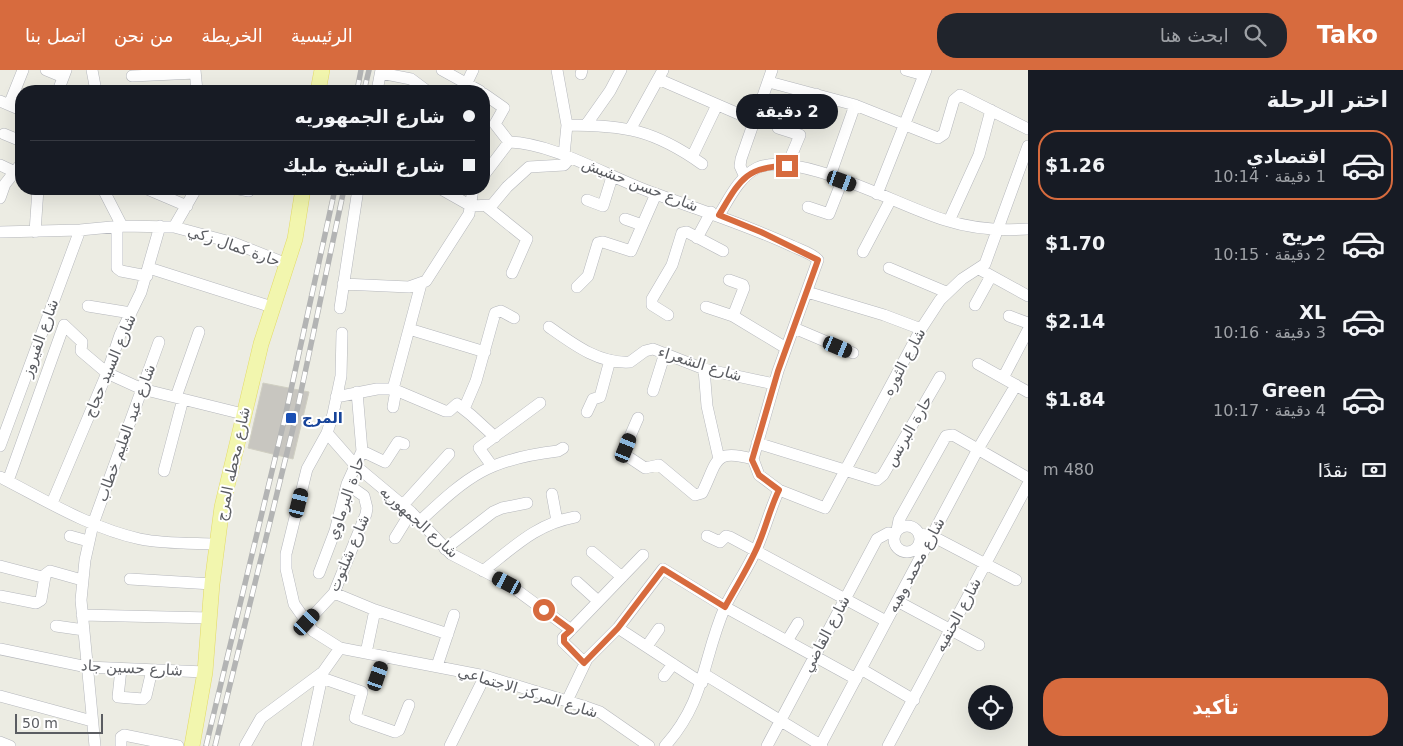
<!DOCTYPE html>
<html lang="ar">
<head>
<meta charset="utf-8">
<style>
	:root { --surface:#171b24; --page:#20242c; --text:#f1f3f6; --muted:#9ea1a6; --line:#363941; --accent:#d76b3e }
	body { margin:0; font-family:"DejaVu Sans",Cairo,sans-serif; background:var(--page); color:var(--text); direction:rtl; height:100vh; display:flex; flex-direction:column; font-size:19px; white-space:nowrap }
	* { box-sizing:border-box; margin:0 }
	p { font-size:16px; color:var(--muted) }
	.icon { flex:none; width:28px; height:28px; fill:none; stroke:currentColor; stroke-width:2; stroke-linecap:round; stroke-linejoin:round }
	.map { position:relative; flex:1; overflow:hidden; direction:ltr }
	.details { display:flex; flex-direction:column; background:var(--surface); width:375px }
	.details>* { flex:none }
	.guide { position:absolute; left:15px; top:15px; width:475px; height:110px; border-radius:20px; box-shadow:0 5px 20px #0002; direction:rtl; display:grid; align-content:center; height:110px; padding:0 15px; background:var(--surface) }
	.tools { position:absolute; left:968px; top:615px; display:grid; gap:10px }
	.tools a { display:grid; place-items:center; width:45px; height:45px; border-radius:50%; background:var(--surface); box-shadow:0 5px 20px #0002; font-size:25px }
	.scale { position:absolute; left:15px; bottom:12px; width:88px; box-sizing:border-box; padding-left:5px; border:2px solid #5b5d62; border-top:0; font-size:14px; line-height:18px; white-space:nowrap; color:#5b5d62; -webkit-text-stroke:4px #fff; paint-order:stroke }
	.end { position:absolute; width:22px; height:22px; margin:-11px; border:6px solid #d76b3e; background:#fff; box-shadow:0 0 0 2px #fff }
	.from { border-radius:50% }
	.bubble { position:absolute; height:35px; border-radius:18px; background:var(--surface); box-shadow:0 5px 20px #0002; font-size:16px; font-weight:700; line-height:35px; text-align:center; direction:rtl }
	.car { position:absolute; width:15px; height:30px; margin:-15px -8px; border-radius:6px; box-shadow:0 0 4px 1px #0007; background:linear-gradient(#222 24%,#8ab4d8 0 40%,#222 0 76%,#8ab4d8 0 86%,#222 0) }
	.guide b { display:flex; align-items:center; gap:18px; height:48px; font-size:19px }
	.guide b+b { border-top:1px solid var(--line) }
	.guide i { width:12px; height:12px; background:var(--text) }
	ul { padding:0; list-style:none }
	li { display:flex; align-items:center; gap:15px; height:70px; margin:0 10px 8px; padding:0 5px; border:2px solid transparent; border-radius:20px }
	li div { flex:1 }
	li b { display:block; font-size:19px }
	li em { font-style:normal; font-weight:700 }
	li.active { border-color:var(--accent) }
	li>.icon { width:45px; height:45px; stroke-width:1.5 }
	h2 { padding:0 15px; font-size:22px; line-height:60px }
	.pay { display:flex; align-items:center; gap:12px; height:55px; padding:0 15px; font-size:19px }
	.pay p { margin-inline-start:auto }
	.action { display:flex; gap:10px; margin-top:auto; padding:10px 15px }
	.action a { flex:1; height:58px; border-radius:20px; background:var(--accent); color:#fff; font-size:20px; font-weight:700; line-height:58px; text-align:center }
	header { display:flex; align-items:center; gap:30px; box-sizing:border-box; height:70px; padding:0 25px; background:var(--accent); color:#fff }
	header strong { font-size:24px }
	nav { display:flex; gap:28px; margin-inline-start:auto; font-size:18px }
	.search { width:350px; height:45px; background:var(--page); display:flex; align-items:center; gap:12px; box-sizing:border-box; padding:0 18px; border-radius:20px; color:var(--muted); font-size:19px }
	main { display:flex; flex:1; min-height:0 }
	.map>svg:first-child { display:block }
	.building { fill:#c8c6c0; stroke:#d0cfc2 }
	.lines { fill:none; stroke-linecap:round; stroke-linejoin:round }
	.minor-casing { stroke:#b5b7bc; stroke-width:12 }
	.major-casing { stroke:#e3db66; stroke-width:16 }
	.minor { stroke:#fff; stroke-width:11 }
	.major { stroke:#f2f6ae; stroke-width:15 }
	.rail-casing { stroke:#b3b4b4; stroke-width:5.5 }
	.rail { stroke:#fff; stroke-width:4; stroke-dasharray:11; stroke-linecap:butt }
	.route { stroke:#d76b3e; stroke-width:6 }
	.transit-dot { fill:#1a4fb4; stroke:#fff; stroke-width:2 }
	.labels { text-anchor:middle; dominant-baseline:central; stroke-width:4; stroke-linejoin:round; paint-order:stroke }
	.street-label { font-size:15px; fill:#5b5d62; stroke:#fff }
	.transit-label { font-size:15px; font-weight:bold; fill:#164399; stroke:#fff; text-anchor:start }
</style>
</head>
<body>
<header>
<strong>Tako</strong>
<div class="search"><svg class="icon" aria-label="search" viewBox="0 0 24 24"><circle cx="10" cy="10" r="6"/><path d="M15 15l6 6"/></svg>ابحث هنا</div>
<nav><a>الرئيسية</a><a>الخريطة</a><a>من نحن</a><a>اتصل بنا</a></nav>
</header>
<main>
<section class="details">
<h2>اختر الرحلة</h2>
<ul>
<li class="active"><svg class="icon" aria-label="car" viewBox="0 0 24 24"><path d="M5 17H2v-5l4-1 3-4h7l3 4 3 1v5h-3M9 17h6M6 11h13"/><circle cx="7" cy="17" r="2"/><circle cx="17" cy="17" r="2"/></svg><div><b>اقتصادي</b><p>1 دقيقة · 10:14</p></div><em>$1.26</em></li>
<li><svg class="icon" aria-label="car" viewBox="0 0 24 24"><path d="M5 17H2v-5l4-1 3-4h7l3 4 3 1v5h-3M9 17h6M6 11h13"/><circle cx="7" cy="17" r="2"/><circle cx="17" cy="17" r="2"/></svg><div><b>مريح</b><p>2 دقيقة · 10:15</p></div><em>$1.70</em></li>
<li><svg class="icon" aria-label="car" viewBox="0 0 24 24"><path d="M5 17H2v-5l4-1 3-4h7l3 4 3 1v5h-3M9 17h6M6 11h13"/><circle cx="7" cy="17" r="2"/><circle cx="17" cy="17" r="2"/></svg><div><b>XL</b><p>3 دقيقة · 10:16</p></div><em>$2.14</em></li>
<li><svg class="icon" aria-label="car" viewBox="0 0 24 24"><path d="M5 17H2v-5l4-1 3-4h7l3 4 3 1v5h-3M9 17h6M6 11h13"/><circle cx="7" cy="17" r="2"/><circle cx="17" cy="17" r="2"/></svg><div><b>Green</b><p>4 دقيقة · 10:17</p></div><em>$1.84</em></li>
</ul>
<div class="pay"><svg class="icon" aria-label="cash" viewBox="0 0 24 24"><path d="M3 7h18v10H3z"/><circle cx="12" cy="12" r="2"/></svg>نقدًا<p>480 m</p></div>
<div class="action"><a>تأكيد</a></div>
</section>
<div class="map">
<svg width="1028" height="676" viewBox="0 0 1028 676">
	<rect width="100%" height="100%" fill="#ecece3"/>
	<!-- building -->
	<path class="building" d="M263 313 309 322 293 389 248 378Z"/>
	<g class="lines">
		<!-- minor casing -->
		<g class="minor-casing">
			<path id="minor" d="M46 0 63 7
				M92 0 96 21
				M195 0 197 21
				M442 0 480 21
				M557 0 567 55 564 85
				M906 0 924 5
				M381 3 411 9 427 21
				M581 4 582 0
				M132 6 195 3
				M658 9 755 51
				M769 12 855 35 938 68 944 64 954 30 960 25 1028 59
				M58 21 66 0
				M377 21 381 0
				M463 21 473 0
				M484 24 504 38 495 54 509 72 484 105
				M0 31 21 40
				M9 35 23 0
				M809 45 816 24
				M567 55C625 55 654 60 702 94
				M586 55 610 21 621 0
				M631 58 663 0
				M778 58 800 65 787 96
				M4 64 21 71
				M509 72C555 73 611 109 656 124 702 141 747 155 792 176 800 180 812 183 818 190L778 301 753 389 759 405 779 420 825 438 921 259 940 230 962 209 985 194 1028 76
				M692 87 717 35
				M0 95 15 102
				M830 106 855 35
				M745 107 740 96 741 89 772 0
				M103 119 122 156
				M147 119 187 136
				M239 119 249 121
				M441 119 471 136
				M877 124 926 0
				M0 128 5 114 21 94
				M587 130 603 136 612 107
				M471 136 492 135 507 117 529 97 564 95 570 88
				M486 136 527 169 512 203
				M808 137 829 144 842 111
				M719 145C729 129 739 107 757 98 797 79 903 138 945 150 973 159 999 161 1028 159
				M625 149 642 155
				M949 151 979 85 991 40
				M117 156V198L121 201 147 206
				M174 157 196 119
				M0 162 80 160 122 156 174 157 234 173 287 194
				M35 162 38 119
				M697 168 711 142
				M863 182 891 129
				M149 198 272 237
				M889 198 946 222
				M979 199 1028 226
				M729 210 743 215 744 218 733 246
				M343 214 409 217 426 211 469 144 473 119
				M577 217 588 206 598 173 603 172 631 181 656 124
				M807 222 884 245 921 259
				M975 235 991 206
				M88 236 131 243
				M706 237 733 246 786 278
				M340 238 358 119
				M668 245 652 235V229L672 195 682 163 687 162 723 181
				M1009 246 1028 253
				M549 257C573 274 599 294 630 292L645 281 653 279 704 299 774 314
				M794 258 853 283
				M409 259 485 282
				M342 263 341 306 333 344 327 363 307 399 286 484V499L294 534 313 561 340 578 485 606 583 636 600 642 649 676
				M978 294 1028 322
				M704 299 707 336 719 389
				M1003 308 1028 260
				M393 319 421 214
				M653 321 665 283
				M176 327 199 262
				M336 327 377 319H393L445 341H449L457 334 471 345 495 367
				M393 337 396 320
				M464 339 476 311 495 243 501 241 514 248
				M587 342 593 329 600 327 610 290
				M638 348 625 378 627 386 645 398 659 395 695 425 702 423C718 391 713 378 753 389
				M327 363 356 396 411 442 451 484 507 513 571 560
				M757 373 877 410 883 405 940 307
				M0 376 80 160
				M362 381 385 392 398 372 404 374
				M492 396 479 378 540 333
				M164 401 183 329
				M0 407C45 430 90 458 140 469 165 474 191 473 216 474
				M8 411 64 255 82 272 81 281 107 303 142 319 243 344
				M552 424 557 451
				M52 433 107 303 120 265 141 222 160 156
				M403 435 449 384
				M420 451C469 405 489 389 558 381L563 378
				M894 469a13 13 0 1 1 26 0a13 13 0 1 1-26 0Z
				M897 460 899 450 946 366 953 365 1028 408
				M920 464 932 466 1016 510
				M70 466 88 471
				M707 466 720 472 726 466 730 467 886 551
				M395 468 411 442
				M445 479 493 442 502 438 527 433
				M592 482 622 507
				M0 496 42 507 50 501 82 510
				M483 501C514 477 536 454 575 447
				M319 503 335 461 347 414 362 381 357 322
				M130 509 212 514
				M577 512 598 531
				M334 523 375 540 448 564
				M0 526 36 533 41 530 45 506
				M897 531 979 575
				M82 545 210 548
				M307 552 334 523 366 444 367 438 364 426 347 414
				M56 556 84 560
				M618 558 702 613
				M787 571 798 553
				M647 576 659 559
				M0 579 87 597 205 602
				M366 583 375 540
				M585 593 563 572V568L643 485
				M437 596 454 545
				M121 599 118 627 143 629 146 626 152 600
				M861 599 914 630
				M704 604 822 676
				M378 606 384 586
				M664 606 673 594
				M322 608 362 622 355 648 395 662 399 660 409 635
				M0 626 92 651
				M567 631 587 589 618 558 663 499 725 537 856 609
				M0 672 10 676
				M95 676 81 530 85 490 93 454 159 272
				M121 676V667L124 665 178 676
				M245 676 261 648 323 602 340 578
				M307 676 323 602
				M450 676 485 606
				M665 676C706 630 702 590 725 537 734 518 747 500 756 480 765 460 770 439 779 420
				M767 676 877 469 888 463 895 464
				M820 676 978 379 1016 315
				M888 676 1028 414"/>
		</g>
		<!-- major casing -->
		<g class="major-casing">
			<path id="major" d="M318 21 322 0
				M192 676 205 602 212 514 222 437 261 274 295 169 303 119"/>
		</g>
		<!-- minor -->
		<use href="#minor" class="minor"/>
		<!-- major -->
		<use href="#major" class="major"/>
		<!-- rail casing -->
		<g class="rail-casing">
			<path id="rail" d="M357 21 361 0
				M364 21 369 0
				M206 676 285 347 335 119
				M215 676 295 350 344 119"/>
		</g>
		<!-- rail -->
		<use href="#rail" class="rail"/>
	</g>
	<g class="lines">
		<!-- route -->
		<path class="route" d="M544 540 571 560 564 566V572L584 593 618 558 663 499 725 537C735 519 746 501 755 482 765 462 769 440 779 420L759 405 752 390 778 301 818 190 761 162 719 145C739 112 745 96 787 96"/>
	</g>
	<!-- markers -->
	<rect class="transit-dot" x="285" y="342" width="12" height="12" rx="2.5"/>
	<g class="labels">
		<!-- street labels -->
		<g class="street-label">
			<text transform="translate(640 115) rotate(21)">شارع حسن حشيش</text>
			<text transform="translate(234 176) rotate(19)">حارة كمال زكي</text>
			<text transform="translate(40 268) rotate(-70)">شارع الفيروز</text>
			<text transform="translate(904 292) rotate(-62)">شارع الثوره</text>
			<text transform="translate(700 294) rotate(17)">شارع الشعراء</text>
			<text transform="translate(110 296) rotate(-67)">شارع السيد حجاج</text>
			<text transform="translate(909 361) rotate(-60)">حارة البرنس</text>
			<text transform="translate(126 363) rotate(-70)">شارع عبد العليم خطاب</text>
			<text transform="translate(233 394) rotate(-78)">شارع محطه المرج</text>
			<text transform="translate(346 428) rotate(-71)">حارة البرماوي</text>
			<text transform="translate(419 452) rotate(42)">شارع الجمهوريه</text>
			<text transform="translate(349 483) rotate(-67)">شارع شلتوت</text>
			<text transform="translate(916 495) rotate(-62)">شارع محمد وهبه</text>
			<text transform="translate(958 545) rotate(-62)">شارع الحنفيه</text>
			<text transform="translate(826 564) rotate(-62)">شارع القاضي</text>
			<text transform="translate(132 598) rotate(3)">شارع حسين جاد</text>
			<text transform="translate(528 622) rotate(17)">شارع المركز الاجتماعي</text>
		</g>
		<!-- transit labels -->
		<g class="transit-label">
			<text x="302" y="348">المرج</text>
		</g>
	</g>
</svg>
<div class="tools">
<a><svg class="icon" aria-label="locate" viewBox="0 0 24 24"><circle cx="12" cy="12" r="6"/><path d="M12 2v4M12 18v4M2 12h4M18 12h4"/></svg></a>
</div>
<div class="scale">50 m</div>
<i class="end from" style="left:544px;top:540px"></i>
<i class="end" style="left:787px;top:96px"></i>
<div class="bubble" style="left:736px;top:24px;width:102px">2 دقيقة</div>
<i class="car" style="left:842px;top:111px;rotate:110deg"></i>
<i class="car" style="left:838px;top:277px;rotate:113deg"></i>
<i class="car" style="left:626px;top:378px;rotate:22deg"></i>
<i class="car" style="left:299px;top:433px;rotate:14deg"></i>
<i class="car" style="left:507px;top:513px;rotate:297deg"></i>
<i class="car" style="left:307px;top:552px;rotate:43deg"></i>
<i class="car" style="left:378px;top:606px;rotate:19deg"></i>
<div class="guide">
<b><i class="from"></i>شارع الجمهوريه</b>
<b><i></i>شارع الشيخ مليك</b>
</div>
</div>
</main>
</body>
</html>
